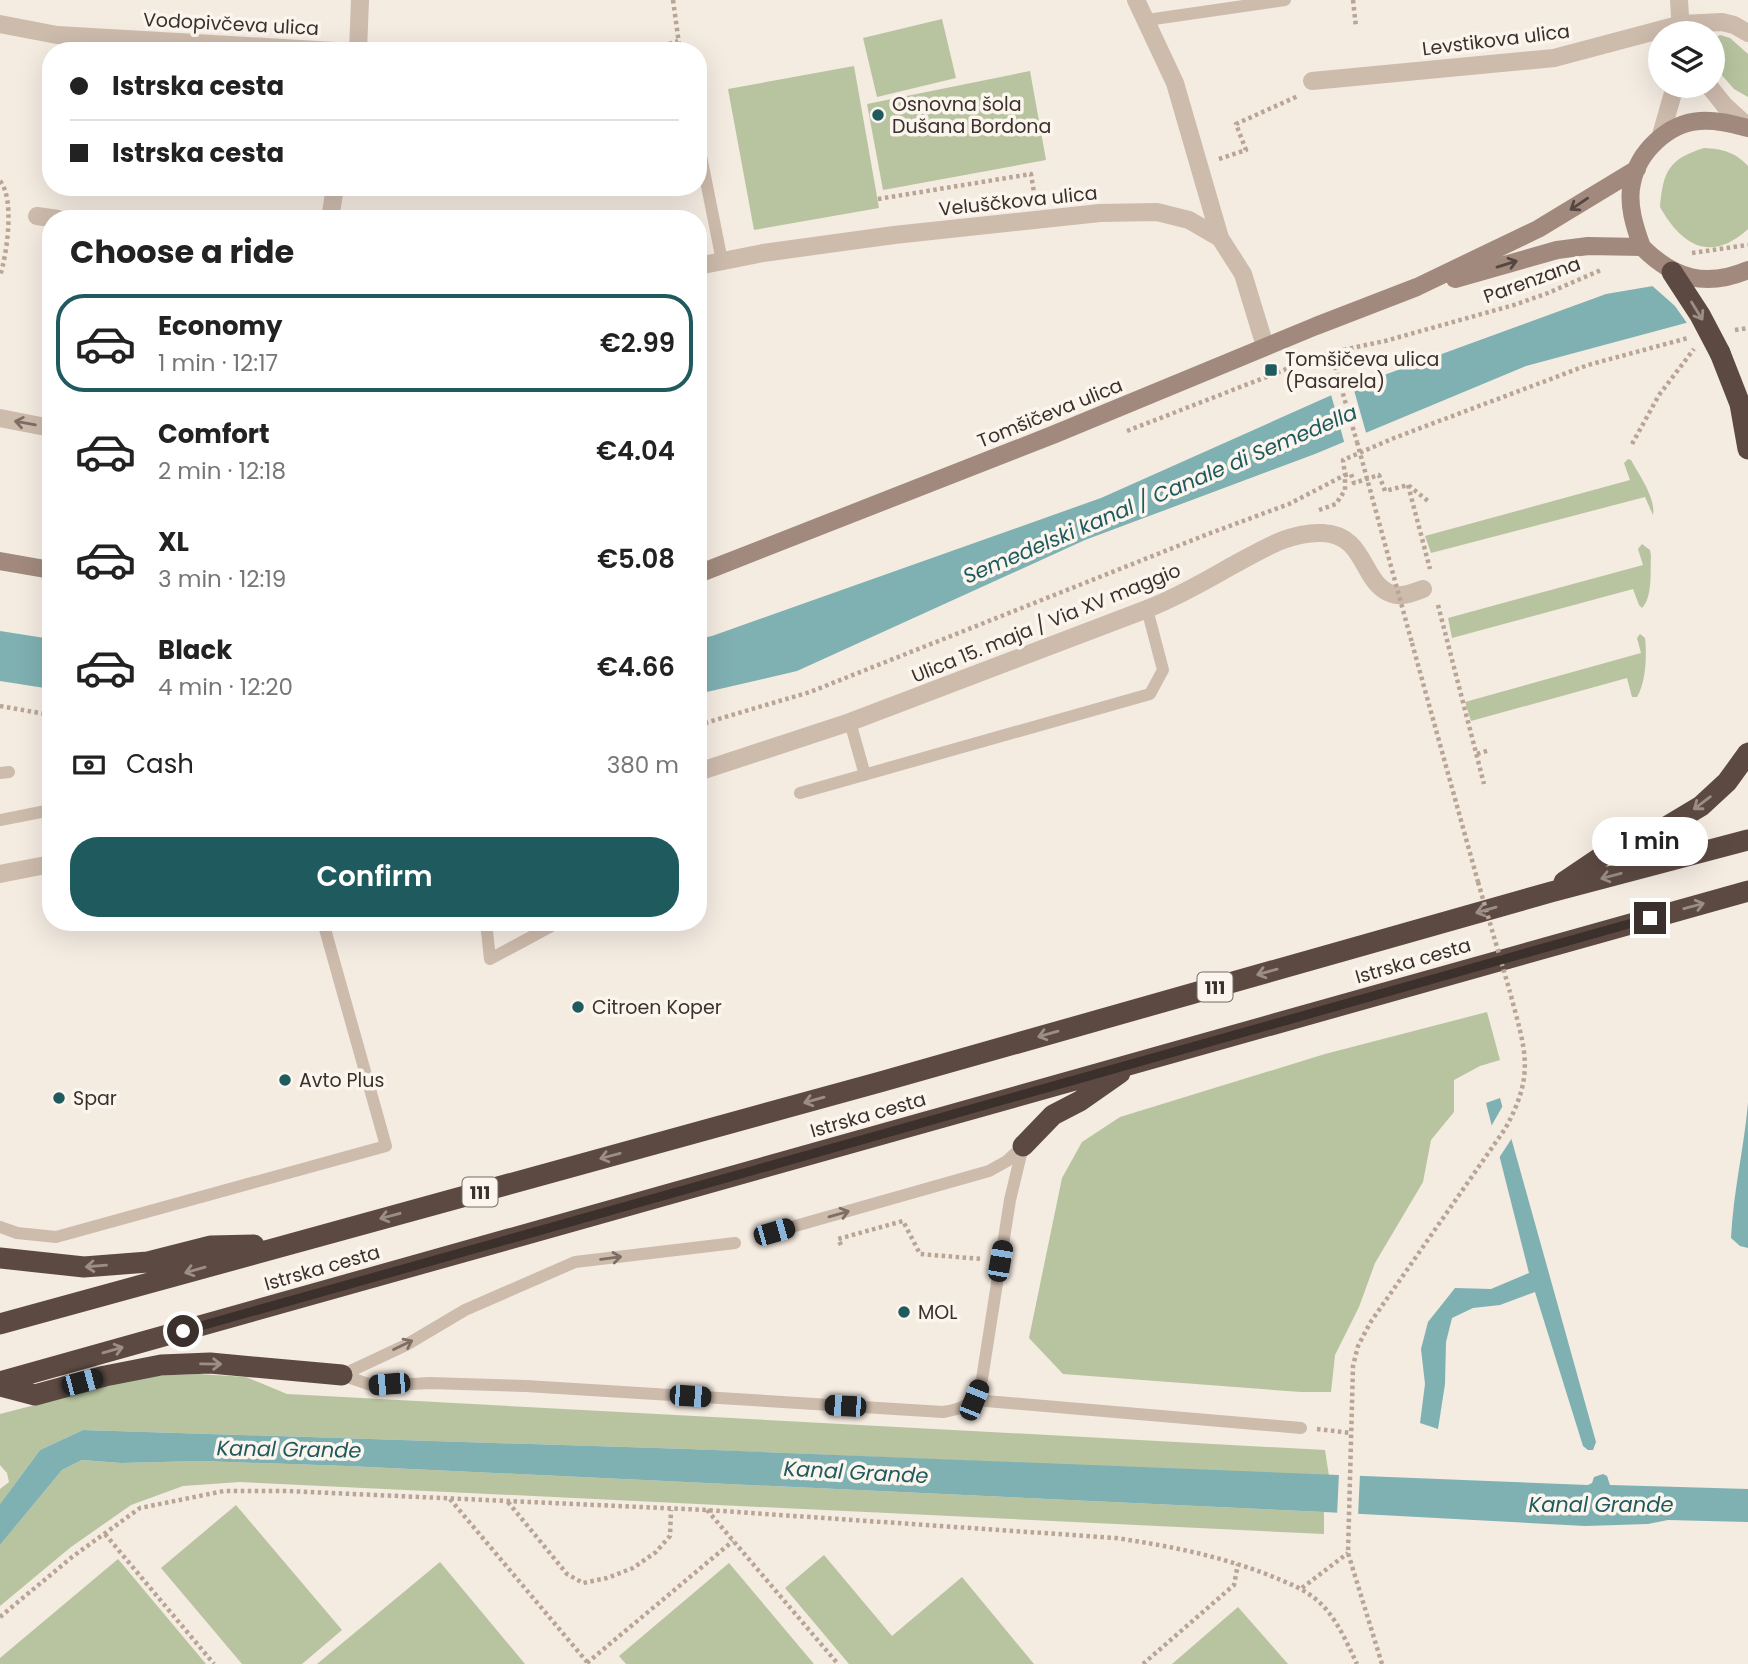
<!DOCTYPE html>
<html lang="en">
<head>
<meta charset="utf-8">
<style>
	:root { --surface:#fff; --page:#f6f6f6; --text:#222; --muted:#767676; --line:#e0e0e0; --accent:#1f5a5e }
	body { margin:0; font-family:Poppins,sans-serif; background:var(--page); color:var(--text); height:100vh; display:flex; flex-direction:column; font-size:26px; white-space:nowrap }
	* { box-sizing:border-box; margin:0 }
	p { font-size:23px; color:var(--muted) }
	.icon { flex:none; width:38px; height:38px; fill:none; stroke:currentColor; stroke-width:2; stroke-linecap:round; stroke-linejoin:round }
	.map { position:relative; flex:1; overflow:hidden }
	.drawer { position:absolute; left:42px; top:210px; width:665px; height:721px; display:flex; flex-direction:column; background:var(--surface); border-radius:28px; box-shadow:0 7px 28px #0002 }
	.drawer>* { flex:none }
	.banner { position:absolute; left:42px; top:42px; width:665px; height:154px; border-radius:28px; box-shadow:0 7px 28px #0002; display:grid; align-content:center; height:154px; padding:0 28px; background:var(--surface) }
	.controls { position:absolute; left:1648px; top:21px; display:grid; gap:14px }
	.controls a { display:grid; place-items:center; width:77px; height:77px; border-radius:50%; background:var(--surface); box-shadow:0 7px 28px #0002; font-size:35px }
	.end { position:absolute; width:32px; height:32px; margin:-16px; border:9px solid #3b302b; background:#fff; box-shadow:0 0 0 4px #fff }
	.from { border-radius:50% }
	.bubble { position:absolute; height:49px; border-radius:24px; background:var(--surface); box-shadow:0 7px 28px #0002; font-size:23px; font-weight:600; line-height:49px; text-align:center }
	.car { position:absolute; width:21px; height:42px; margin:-21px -10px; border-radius:9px; box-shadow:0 0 5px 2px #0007; background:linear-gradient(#222 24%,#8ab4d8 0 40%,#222 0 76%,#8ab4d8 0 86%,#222 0) }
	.banner b { display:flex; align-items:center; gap:24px; height:66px; font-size:26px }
	.banner b+b { border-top:2px solid var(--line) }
	.banner i { width:18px; height:18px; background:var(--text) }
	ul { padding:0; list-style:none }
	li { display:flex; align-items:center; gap:21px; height:98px; margin:0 14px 10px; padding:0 14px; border:4px solid transparent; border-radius:28px }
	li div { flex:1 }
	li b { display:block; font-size:26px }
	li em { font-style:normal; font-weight:600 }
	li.selected { border-color:var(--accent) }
	li>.icon { width:63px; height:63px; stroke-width:1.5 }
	h2 { padding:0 28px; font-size:32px; line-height:84px }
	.pay { display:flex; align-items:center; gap:18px; height:77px; padding:0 28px; font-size:26px }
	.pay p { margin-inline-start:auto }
	.primary-button { display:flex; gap:14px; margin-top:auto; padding:14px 28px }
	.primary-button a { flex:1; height:80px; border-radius:28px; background:var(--accent); color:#fff; font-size:28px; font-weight:600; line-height:80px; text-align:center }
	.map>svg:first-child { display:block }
	.green { fill:#b8c4a0 }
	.water { fill:#7fb0b2 }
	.pier { fill:#f4ebe1 }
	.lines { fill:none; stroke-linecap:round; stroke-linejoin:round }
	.path { stroke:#b9a596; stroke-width:4.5; stroke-dasharray:3.5 3.5; stroke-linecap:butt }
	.lane { stroke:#cdbbac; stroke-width:12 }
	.street { stroke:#cdbbac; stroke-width:18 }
	.secondary { stroke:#a18a7d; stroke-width:18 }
	.highway { stroke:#5c4a42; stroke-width:21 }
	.path-bridge { stroke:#b9a596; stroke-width:4.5; stroke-dasharray:3.5 3.5; stroke-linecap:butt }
	.secondary-bridge { stroke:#a18a7d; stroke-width:18 }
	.highway-bridge { stroke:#5c4a42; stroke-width:21 }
	.oneway { stroke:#544640 }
	.oneway2 { stroke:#9c8e87 }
	.oneway3 { stroke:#7d6f65 }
	.route { stroke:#3b302b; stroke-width:9 }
	.poi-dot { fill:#1f5a5e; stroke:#fbf5ee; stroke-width:2.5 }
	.labels { text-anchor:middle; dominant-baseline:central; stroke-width:7; stroke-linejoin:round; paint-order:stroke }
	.shield { fill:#fbf5ee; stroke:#756b66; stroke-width:2 }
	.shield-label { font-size:18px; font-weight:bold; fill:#3b302b }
	.street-label { font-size:19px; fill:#3b302b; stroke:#fbf5ee }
	.poi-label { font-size:19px; fill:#3b302b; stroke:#fbf5ee; text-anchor:start }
	.water-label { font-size:21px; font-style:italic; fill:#1f5a5e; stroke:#fbf5ee }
</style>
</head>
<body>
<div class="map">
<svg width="1748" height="1664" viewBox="0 0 1748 1664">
	<rect width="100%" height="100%" fill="#f4ebe1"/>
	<!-- green -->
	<path class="green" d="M942 19 956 78 877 97 863 38Z
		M1720 35 1730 38 1748 54V97L1734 89 1713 65V39Z
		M854 66 879 208 754 230 728 89Z
		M1030 71 1046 160 883 190 867 104Z
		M1704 148C1723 149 1735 152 1748 166V229C1711 263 1682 246 1660 207 1663 171 1669 159 1704 148Z
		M1628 459 1631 460C1639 475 1656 498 1653 515L1645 497 1431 553 1425 536 1630 480 1624 463Z
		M1642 544 1650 550 1651 556C1650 571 1653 597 1642 608L1639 605 1633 589 1452 638 1448 618 1643 565 1638 549Z
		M1640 634 1645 638C1647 655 1646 682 1637 697H1632L1627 678 1471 721 1465 702 1641 653 1637 638Z
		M1487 1012 1500 1060 1480 1066 1454 1080V1112L1431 1140 1423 1182 1375 1263 1359 1307 1335 1355 1331 1392H1301L1063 1374 1029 1338 1062 1178 1082 1142 1120 1117 1325 1054Z
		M199 1374 246 1377 287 1394 1325 1450 1329 1476 688 1449 83 1430 40 1450 0 1504V1489L9 1482 7 1473 0 1465V1414L147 1376Z
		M82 1460 121 1463 201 1461 347 1466 1324 1512V1534L240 1482 183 1486 131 1505 71 1547 0 1606V1545L62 1470Z
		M236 1505 342 1630 302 1664H242L161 1568Z
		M824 1555 892 1636 962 1577 1034 1664H849L785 1588Z
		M118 1559 206 1664H0V1658Z
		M440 1562 525 1664H317Z
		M729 1563 814 1664H626L619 1656Z
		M1238 1607 1288 1664H1172Z"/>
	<!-- water -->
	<path class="water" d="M1665 284 1697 320 1526 366 1315 454 1085 540 797 671 698 694V639L712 636 1101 498 1343 390 1606 294Z
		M0 631 51 639V689L0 681Z
		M1500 1098 1596 1442 1593 1450H1588L1583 1446 1535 1292 1500 1305 1473 1308 1452 1318 1446 1342 1445 1384 1438 1429 1420 1423 1425 1384 1421 1349 1428 1322 1455 1288 1491 1289 1529 1273 1486 1103Z
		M1748 1103V1248L1740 1246 1731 1238C1733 1193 1744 1148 1748 1103Z
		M83 1430 688 1449 1588 1485 1592 1483 1594 1477 1603 1474 1607 1476 1610 1485 1748 1489V1522L1668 1520 1648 1524 1585 1526 1324 1512 347 1466 201 1461 121 1463 82 1460 62 1470 0 1545V1504L40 1450Z"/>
	<!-- pier -->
	<path class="pier" d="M1748 262V320L1689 326 1675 306 1649 283Z
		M1352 383 1367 436 1345 445 1330 391Z
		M1505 1102 1514 1135 1497 1161 1489 1130Z
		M1339 1473 1360 1474 1358 1517 1337 1516Z"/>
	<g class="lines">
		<!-- path -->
		<path class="path" d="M673 0 680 51
			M1353 0 1356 27
			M670 51 669 44 678 41
			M1219 159 1246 150 1236 124 1298 96
			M0 181C15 199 7 254 0 276
			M878 199 1031 174 1035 199
			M1692 253 1748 245
			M1735 330 1748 328
			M1331 353 1357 442
			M1127 431 1328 353 1385 341 1514 305 1548 293 1601 270
			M1632 444 1659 395 1694 349
			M1408 485 1430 569
			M1319 510 1336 504 1345 490V475L1351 474 1354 483 1379 475 1385 491 1408 485 1428 501
			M1438 605 1484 784
			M1412 643 1478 882
			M0 706 51 715
			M698 725 810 692 1208 534 1289 504 1345 475 1343 460 1394 438 1588 365 1688 338
			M1477 754 1490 750
			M841 1245 838 1239 903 1221 920 1254 982 1259
			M1317 1429 1351 1433
			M450 1499 587 1662
			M508 1502 567 1574 583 1583 607 1578 633 1568 656 1552 670 1536 671 1510
			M707 1510 838 1664
			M105 1534 214 1664
			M1302 1588 1348 1553
			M0 1617 72 1557 140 1508 224 1491H287L707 1510 1116 1538C1169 1546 1216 1555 1266 1574 1288 1583 1309 1590 1325 1608 1339 1624 1348 1645 1357 1664
			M587 1663 733 1541
			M1143 1664 1234 1585 1238 1564
			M1382 1664 1348 1553 1353 1366 1358 1346 1370 1323 1505 1129C1536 1073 1525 1050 1510 992"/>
		<!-- lane -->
		<path class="lane" d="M1147 20 1285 0
			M698 141 722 261
			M850 722 865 775
			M0 773 9 772
			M800 793 1150 694 1163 670 1147 609
			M0 820 51 810
			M486 922 490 959 559 922
			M0 1227 17 1233 56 1237 386 1146 323 922
			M774 1232 989 1171 1007 1161 1023 1146
			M342 1375 374 1386 430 1383 526 1386 943 1412C969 1408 973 1402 982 1379L1010 1200 1023 1146
			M342 1375 406 1345 465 1310 575 1262 735 1243
			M974 1400 1301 1428"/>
		<!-- street -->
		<path class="street" d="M1136 0 1175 83 1220 238
			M1679 0 1681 33
			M0 24 57 35 335 51
			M358 51 360 0
			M1312 81 1554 58 1682 24 1722 22 1734 25 1748 33
			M1709 86 1725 106 1748 127
			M1661 135 1675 86
			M37 216 58 219
			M330 219 335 187
			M698 266 763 253 894 235 1100 213 1157 212 1189 220 1220 238 1243 274 1265 346
			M0 418 51 428
			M698 772 850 722 1147 609C1175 598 1202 583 1228 568 1257 553 1288 531 1323 533 1367 535 1361 584 1392 594 1402 598 1414 592 1423 589
			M0 874 51 864"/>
		<!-- secondary -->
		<path class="secondary" d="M1455 279 1557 250 1588 246 1642 247C1635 228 1627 204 1632 183 1638 152 1668 123 1700 121 1717 120 1732 124 1748 128
			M0 561 51 570
			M698 574 1055 434 1316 326 1417 287 1538 229 1637 169"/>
		<!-- highway -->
		<path class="highway" d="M1720 353 1740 404 1748 449
			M1564 882 1604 855 1661 830 1701 806 1727 782 1748 753
			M1023 1146 1053 1115 1080 1101 1120 1073
			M0 1258 84 1267 148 1262 211 1246 254 1245
			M0 1324 880 1082 1551 892 1748 840
			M0 1382 1748 891
			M0 1386 35 1395 105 1376 161 1365 210 1363 342 1375"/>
		<!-- path-bridge -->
		<path class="path-bridge" d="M1357 442 1412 643
			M1478 882 1510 992"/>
		<!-- secondary-bridge -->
		<path class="secondary-bridge" d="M1642 247C1674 279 1706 288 1748 270"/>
		<!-- highway-bridge -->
		<path class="highway-bridge" d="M1672 272 1700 315 1720 353"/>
	</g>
	<!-- one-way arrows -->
	<defs><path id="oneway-shaft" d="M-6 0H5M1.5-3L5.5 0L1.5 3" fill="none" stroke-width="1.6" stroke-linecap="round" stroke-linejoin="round" transform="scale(1.75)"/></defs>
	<g class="oneway">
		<use href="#oneway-shaft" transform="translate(1579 204) rotate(146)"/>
		<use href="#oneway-shaft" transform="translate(1507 264) rotate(-17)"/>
	</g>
	<g class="oneway2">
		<use href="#oneway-shaft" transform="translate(1697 311) rotate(58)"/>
		<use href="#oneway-shaft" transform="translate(1702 803) rotate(143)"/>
		<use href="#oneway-shaft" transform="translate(1611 876) rotate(165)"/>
		<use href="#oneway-shaft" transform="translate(1694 906) rotate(-15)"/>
		<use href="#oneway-shaft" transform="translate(1486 910) rotate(164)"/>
		<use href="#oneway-shaft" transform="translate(1267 972) rotate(164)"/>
		<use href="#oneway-shaft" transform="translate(1048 1034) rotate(164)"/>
		<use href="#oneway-shaft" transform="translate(814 1100) rotate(164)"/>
		<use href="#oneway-shaft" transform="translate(610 1156) rotate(165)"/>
		<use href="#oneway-shaft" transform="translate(390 1216) rotate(165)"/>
		<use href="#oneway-shaft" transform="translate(96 1266) rotate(175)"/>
		<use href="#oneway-shaft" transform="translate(195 1270) rotate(164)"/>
		<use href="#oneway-shaft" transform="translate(113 1350) rotate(-16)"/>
		<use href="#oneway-shaft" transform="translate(211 1364) rotate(1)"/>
	</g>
	<g class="oneway3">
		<use href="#oneway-shaft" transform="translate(25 423) rotate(-170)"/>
		<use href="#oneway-shaft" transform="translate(839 1214) rotate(-16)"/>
		<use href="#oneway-shaft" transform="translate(611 1258) rotate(-7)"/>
		<use href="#oneway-shaft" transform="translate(403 1345) rotate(-26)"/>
	</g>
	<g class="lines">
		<!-- route -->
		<path class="route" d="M183 1331 1650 918"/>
	</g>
	<!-- markers -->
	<g class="poi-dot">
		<circle cx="878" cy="115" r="7"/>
		<rect x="1264" y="363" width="14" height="14" rx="3.5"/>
		<circle cx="578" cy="1007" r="7"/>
		<circle cx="285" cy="1080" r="7"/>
		<circle cx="59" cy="1098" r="7"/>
		<circle cx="904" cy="1312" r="7"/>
	</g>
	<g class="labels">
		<!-- shield labels -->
		<g class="shield">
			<rect x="1197.5" y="972.5" width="35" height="29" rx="5"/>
			<rect x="462.5" y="1177.5" width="35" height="29" rx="5"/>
		</g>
		<g class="shield-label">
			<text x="1215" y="987">111</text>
			<text x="480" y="1192">111</text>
		</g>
		<!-- street labels -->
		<g class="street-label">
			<text transform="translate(231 24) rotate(3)">Vodopivčeva ulica</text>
			<text transform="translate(1496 40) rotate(-7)">Levstikova ulica</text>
			<text transform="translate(1018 201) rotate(-6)">Veluščkova ulica</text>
			<text transform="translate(1532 280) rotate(-20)">Parenzana</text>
			<text transform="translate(1050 413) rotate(-22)">Tomšičeva ulica</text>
			<text transform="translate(1046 623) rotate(-22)">Ulica 15. maja / Via XV maggio</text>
			<text transform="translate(1413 961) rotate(-16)">Istrska cesta</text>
			<text transform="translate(868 1115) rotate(-16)">Istrska cesta</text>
			<text transform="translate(322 1268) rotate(-16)">Istrska cesta</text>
		</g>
		<!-- poi labels -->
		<g class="poi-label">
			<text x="892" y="104">Osnovna šola<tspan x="892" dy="22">Dušana Bordona</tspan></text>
			<text x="1285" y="359">Tomšičeva ulica<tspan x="1285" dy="22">(Pasarela)</tspan></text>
			<text x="592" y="1007">Citroen Koper</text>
			<text x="299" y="1080">Avto Plus</text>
			<text x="73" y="1098">Spar</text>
			<text x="918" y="1312">MOL</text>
		</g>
		<!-- water labels -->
		<g class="water-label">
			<text transform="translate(1160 494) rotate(-23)">Semedelski kanal / Canale di Semedella</text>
			<text transform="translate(289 1449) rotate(1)">Kanal Grande</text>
			<text transform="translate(856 1472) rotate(3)">Kanal Grande</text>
			<text x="1601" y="1504">Kanal Grande</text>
		</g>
	</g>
</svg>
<div class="controls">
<a><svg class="icon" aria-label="layers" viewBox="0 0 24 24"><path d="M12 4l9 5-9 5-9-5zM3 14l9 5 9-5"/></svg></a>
</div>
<i class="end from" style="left:183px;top:1331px"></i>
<i class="end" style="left:1650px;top:918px"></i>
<div class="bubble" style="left:1592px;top:817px;width:116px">1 min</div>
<i class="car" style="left:774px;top:1232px;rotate:74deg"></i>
<i class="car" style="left:1000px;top:1261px;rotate:10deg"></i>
<i class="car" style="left:82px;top:1382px;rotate:75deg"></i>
<i class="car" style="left:389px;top:1384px;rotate:265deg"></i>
<i class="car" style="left:690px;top:1396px;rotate:94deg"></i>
<i class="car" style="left:974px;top:1400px;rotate:22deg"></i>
<i class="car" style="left:845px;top:1406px;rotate:273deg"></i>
<div class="banner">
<b><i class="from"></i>Istrska cesta</b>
<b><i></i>Istrska cesta</b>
</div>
<section class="drawer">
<h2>Choose a ride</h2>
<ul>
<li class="selected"><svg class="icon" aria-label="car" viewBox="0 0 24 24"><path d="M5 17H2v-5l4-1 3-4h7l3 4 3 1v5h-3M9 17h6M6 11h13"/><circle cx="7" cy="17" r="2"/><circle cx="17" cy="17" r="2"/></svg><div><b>Economy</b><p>1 min · 12:17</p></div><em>€2.99</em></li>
<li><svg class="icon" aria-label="car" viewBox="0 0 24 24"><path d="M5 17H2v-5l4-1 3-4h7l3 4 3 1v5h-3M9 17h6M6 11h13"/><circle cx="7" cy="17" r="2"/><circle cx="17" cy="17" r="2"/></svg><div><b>Comfort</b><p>2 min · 12:18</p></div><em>€4.04</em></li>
<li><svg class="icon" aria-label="car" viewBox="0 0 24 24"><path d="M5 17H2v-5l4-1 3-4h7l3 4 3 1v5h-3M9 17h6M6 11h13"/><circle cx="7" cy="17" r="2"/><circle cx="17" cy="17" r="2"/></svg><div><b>XL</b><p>3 min · 12:19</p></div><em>€5.08</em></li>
<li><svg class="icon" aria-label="car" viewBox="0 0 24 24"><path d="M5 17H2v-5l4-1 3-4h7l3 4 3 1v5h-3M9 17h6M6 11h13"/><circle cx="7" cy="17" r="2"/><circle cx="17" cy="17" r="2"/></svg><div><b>Black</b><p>4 min · 12:20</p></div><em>€4.66</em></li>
</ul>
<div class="pay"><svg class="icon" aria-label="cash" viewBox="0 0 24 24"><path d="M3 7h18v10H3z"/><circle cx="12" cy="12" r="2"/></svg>Cash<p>380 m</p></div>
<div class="primary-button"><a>Confirm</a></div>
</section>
</div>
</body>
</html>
